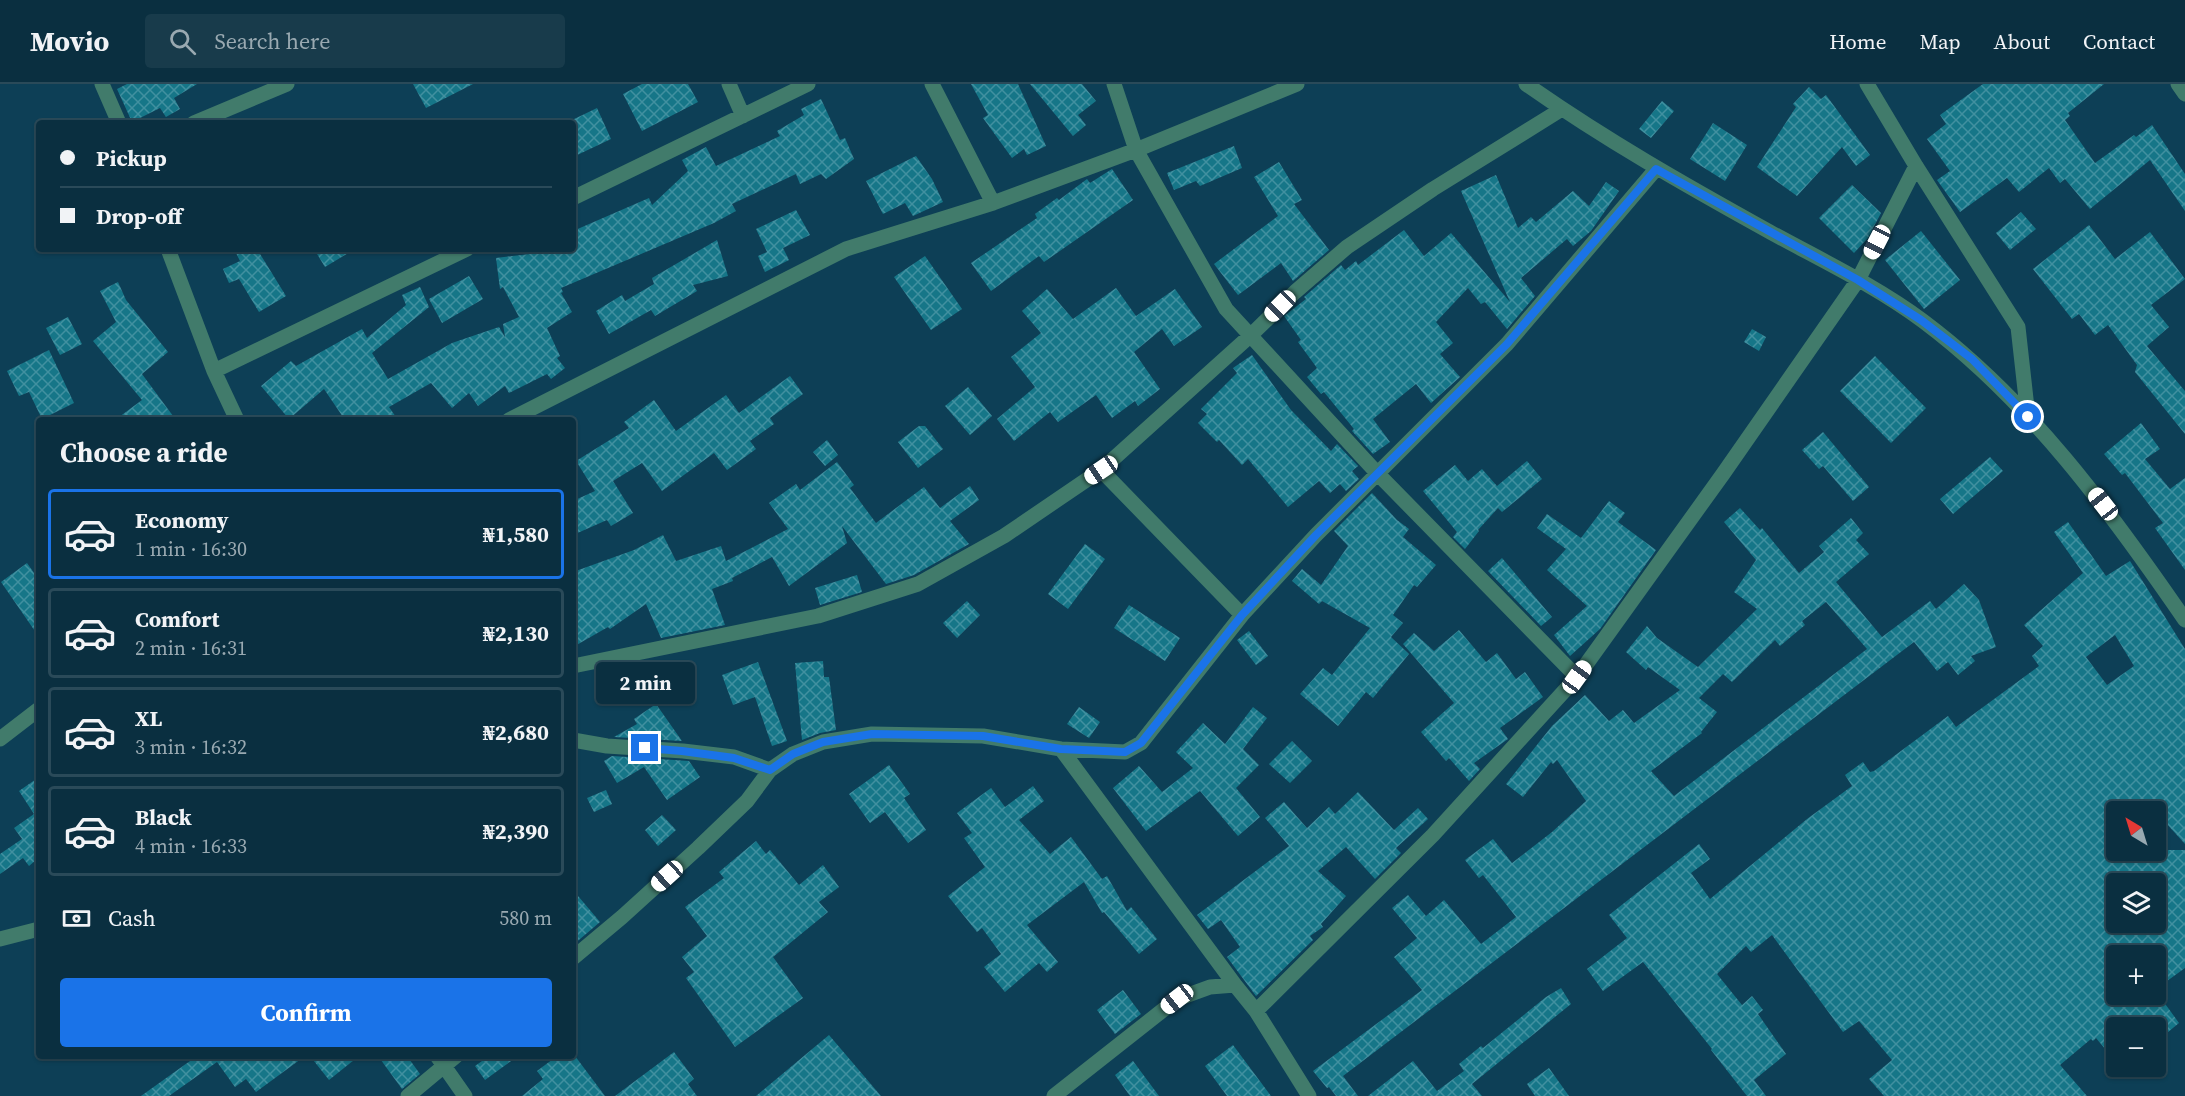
<!DOCTYPE html>
<html lang="en">
<head>
<meta charset="utf-8">
<style>
	:root { --surface:#0a2f40; --page:#183b4b; --text:#f1f3f6; --muted:#99a9b1; --line:#2a4a59; --accent:#1a73e8 }
	body { margin:0; font-family:"Source Serif 4",serif; background:var(--page); color:var(--text); height:100vh; display:flex; flex-direction:column; font-size:22px; white-space:nowrap }
	* { box-sizing:border-box; margin:0 }
	p { font-size:20px; color:var(--muted) }
	.icon { flex:none; width:33px; height:33px; fill:none; stroke:currentColor; stroke-width:2; stroke-linecap:round; stroke-linejoin:round }
	.map { position:relative; flex:1; overflow:hidden }
	.panel { position:absolute; left:36px; top:333px; width:540px; height:642px; display:flex; flex-direction:column; background:var(--surface); border-radius:6px; box-shadow:0 2px 4px #0004,0 0 0 2px var(--line) }
	.panel>* { flex:none }
	.guide { position:absolute; left:36px; top:36px; width:540px; height:132px; border-radius:6px; box-shadow:0 2px 4px #0004,0 0 0 2px var(--line); display:grid; align-content:center; height:132px; padding:0 24px; background:var(--surface) }
	.needle { width:39px; rotate:322deg }
	.tools { position:absolute; left:2106px; top:717px; display:grid; gap:12px }
	.tools a { display:grid; place-items:center; width:60px; height:60px; border-radius:6px; background:var(--surface); box-shadow:0 2px 4px #0004,0 0 0 2px var(--line); font-size:30px }
	.end { position:absolute; width:27px; height:27px; margin:-14px; border:8px solid #1a73e8; background:#fff; box-shadow:0 0 0 3px #fff }
	.from { border-radius:50% }
	.bubble { position:absolute; height:42px; border-radius:6px; background:var(--surface); box-shadow:0 2px 4px #0004,0 0 0 2px var(--line); font-size:20px; font-weight:700; line-height:42px; text-align:center }
	.car { position:absolute; width:18px; height:36px; margin:-18px -9px; border-radius:8px; box-shadow:0 0 4px 2px #0007; background:linear-gradient(#fff 24%,#345 0 40%,#fff 0 76%,#345 0 86%,#fff 0) }
	.guide b { display:flex; align-items:center; gap:21px; height:57px; font-size:22px }
	.guide b+b { border-top:2px solid var(--line) }
	.guide i { width:15px; height:15px; background:var(--text) }
	ul { padding:0; list-style:none }
	li { display:flex; align-items:center; gap:18px; height:90px; margin:0 12px 9px; padding:0 12px; border:3px solid var(--line); border-radius:6px }
	li div { flex:1 }
	li b { display:block; font-size:22px }
	li em { font-style:normal; font-weight:700 }
	li.selected { border-color:var(--accent) }
	li>.icon { width:54px; height:54px; stroke-width:1.5 }
	h2 { padding:0 24px; font-size:27px; line-height:72px }
	.pay { display:flex; align-items:center; gap:15px; height:66px; padding:0 24px; font-size:22px }
	.pay p { margin-inline-start:auto }
	.primary-button { display:flex; gap:12px; margin-top:auto; padding:12px 24px }
	.primary-button a { flex:1; height:69px; border-radius:6px; background:var(--accent); color:#fff; font-size:24px; font-weight:700; line-height:69px; text-align:center }
	header { display:flex; align-items:center; gap:36px; box-sizing:border-box; height:84px; padding:0 30px; background:var(--surface); border-bottom:2px solid var(--line) }
	header strong { font-size:28px }
	nav { display:flex; gap:33px; margin-inline-start:auto; font-size:21px }
	.search { width:420px; height:54px; background:var(--page); display:flex; align-items:center; gap:15px; box-sizing:border-box; padding:0 21px; border-radius:6px; color:var(--muted); font-size:22px }
	.map>svg:first-child { display:block }
	.building { fill:url(#building-cross-hatch); fill-rule:evenodd }
	.lines { fill:none; stroke-linecap:round; stroke-linejoin:round }
	.minor { stroke:#417b6b; stroke-width:15 }
	.route { stroke:#1a73e8; stroke-width:8 }
</style>
</head>
<body>
<header>
<strong>Movio</strong>
<div class="search"><svg class="icon" aria-label="search" viewBox="0 0 24 24"><circle cx="10" cy="10" r="6"/><path d="M15 15l6 6"/></svg>Search here</div>
<nav><a>Home</a><a>Map</a><a>About</a><a>Contact</a></nav>
</header>
<div class="map">
<svg width="2185" height="1012" viewBox="0 0 2185 1012">
	<defs>
		<pattern id="building-cross-hatch" width="8" height="8" patternUnits="userSpaceOnUse" patternTransform="scale(1.5)"><rect width="8" height="8" fill="#167688"/><path d="M0 0l8 8M0 8l8-8" fill="none" stroke="#4190a0"/></pattern>
	</defs>
	<rect width="100%" height="100%" fill="#0d3f56"/>
	<!-- building -->
	<path class="building" d="M127 0H197L174 14 180 25 166 33 160 24 132 38 117 5Z
		M413 0H473L426 24Z
		M642 0H688L698 18 642 47 623 10Z
		M971 0H1018L1046 62 1027 71 1024 65 1012 74 983 34 988 31Z
		M1030 0H1082L1096 17 1078 31 1086 41 1073 52Z
		M1983 0H2104L2068 29 2070 32 2065 36 2095 79 2134 51 2136 53 2152 41 2185 90V127L2150 76 2090 125 2065 95 2060 99 2049 84 2019 108 2007 94 1960 128 1937 96 1950 87 1927 55 1946 40 1940 31Z
		M1809 3 1821 15 1826 11 1870 71 1856 82 1842 63 1797 112 1757 83 1796 23 1793 20Z
		M821 15 840 56 845 54 854 75 826 95 821 90 800 100 796 90 732 120 736 127 714 139 561 204 563 208 561 209 572 228 547 244 560 272 557 274 565 284 551 295 547 290 509 309 505 302 478 322 469 309 452 324 431 299 389 323 398 336H345L324 305 289 335 261 302 291 277 296 282 362 245 367 254 406 221 402 211 420 203 429 223 372 269 388 295 452 259 499 243 505 253 503 240 519 233 503 203 500 205 496 174 555 167 554 165H573V147L649 114 652 121 688 87 682 76 706 63 716 82 780 52 777 47 804 31 801 25Z
		M1662 17 1674 27 1651 54 1639 45Z
		M597 24 611 55 573 73V39L570 37Z
		M1713 39 1747 61 1725 97 1690 75Z
		M1234 62 1242 84 1200 102 1196 97 1174 106 1167 89Z
		M916 72 932 95 943 118 913 132 905 119 883 130 866 97Z
		M1279 78 1302 116 1294 120 1329 166 1293 197 1281 179 1238 211 1214 180 1278 132 1254 93Z
		M1112 85 1133 116 1044 178 1039 172 991 207 971 179 1037 134 1035 130 1057 114 1059 116 1087 95 1090 99Z
		M1496 91 1518 144 1531 133 1536 138 1573 107 1589 122 1606 98 1619 107 1591 147 1573 162 1567 155 1521 194 1535 212 1507 245 1485 218 1481 220 1468 204 1436 238 1453 259 1440 270 1460 293 1431 319 1416 300 1373 335 1390 358 1373 370 1352 347 1354 345 1324 308 1321 310 1307 293 1317 284 1298 258 1301 256 1284 232 1306 215 1304 213 1341 181 1345 186 1356 177 1358 181 1404 146 1424 172 1451 149 1510 218 1461 107Z
		M1852 101 1881 129 1868 154 1854 169 1819 134Z
		M796 126 810 151 783 164 789 176 765 188 758 172 767 168 756 145Z
		M2021 128 2036 145 2010 166 1996 149Z
		M2089 141 2115 175 2150 148 2185 195 2151 221 2169 243 2147 262 2185 307V350L2135 288 2137 281 2108 241 2095 251 2079 230 2072 235 2033 185Z
		M1921 147 1960 196 1924 225 1885 176Z
		M717 156 728 192 693 201 697 207 655 232 651 226 609 250 596 227 622 211 625 217 654 200 652 194Z
		M234 165H257L286 212 259 228 239 195 229 199 223 185 240 177Z
		M314 165H355L325 183Z
		M925 172 962 225 931 246 894 193Z
		M469 192 483 215 442 239 429 215Z
		M118 198 126 216 168 268 142 290 176 336H115L142 316 93 257 116 238 100 207Z
		M1116 204 1136 232 1175 205 1202 243 1174 262 1162 245 1134 268 1160 305 1138 322 1135 317 1112 334 1096 311 1058 338 1050 328 1014 357 997 335 1035 303 1011 273 1041 249 1022 227 1047 205 1073 235Z
		M68 233 82 260 60 271 46 244Z
		M1752 245 1766 253 1759 267 1744 258Z
		M49 266 74 319 42 335 29 308 19 312 7 287Z
		M1252 271 1291 326 1331 367 1337 360 1358 382 1352 387 1359 395 1346 407 1340 400 1330 409 1319 397 1288 423 1248 375 1242 381 1219 356 1217 358 1198 339 1207 330 1201 325 1237 289 1233 284Z
		M1875 272 1926 324 1891 359 1840 307Z
		M790 292 803 310 770 334 774 340 750 357 756 365 727 386 714 369 662 407 642 379 613 397 633 429 611 442 607 436 573 451V417L595 407 576 377 629 344 624 338 654 316 676 347 726 311 739 329Z
		M968 303 992 332 970 351 945 322Z
		M2141 339 2160 365 2145 375 2170 405 2185 394V486L2155 444 2163 439 2125 389 2122 391 2104 370Z
		M919 342H925L943 365 918 384 898 358Z
		M1823 348 1869 403 1853 417 1823 382 1819 385 1802 366Z
		M827 356 838 371 825 382 813 368Z
		M1990 373 2003 387 1953 430 1940 415Z
		M1527 377 1542 395 1502 428 1498 424 1478 446 1479 447 1465 465 1453 453 1457 448 1423 407 1455 381 1468 397 1482 385 1497 402Z
		M837 378 854 401 850 404 876 439 924 403 940 424 970 402 979 416 950 437 969 460 914 491 886 500 842 442 847 459 789 502 772 473 732 494 733 497 712 505 725 541 661 554 646 520 610 545 608 543 573 563V488L634 466 663 451 676 477 721 462 726 477 788 445 769 419 796 400 800 406Z
		M1372 409 1397 436 1409 445 1403 453 1436 481 1417 503 1414 501 1393 531 1403 539 1391 553 1409 570 1373 614 1366 608 1338 642 1300 610 1323 584 1332 591 1370 544 1322 517 1319 520 1292 497 1302 485 1321 501 1348 462 1334 447Z
		M1609 417 1625 429 1618 438 1656 466 1600 545 1570 572 1554 551 1587 522 1547 486 1566 465 1537 444 1547 430 1581 454Z
		M1740 424 1760 446 1762 444 1799 489 1824 468 1819 462 1851 434 1863 449 1856 456 1869 470 1836 498 1882 553 1930 517 1936 525 1964 500 1979 516 1996 563 1971 572 1975 577 1958 591 1948 578 1937 587 1914 558 1343 992 1358 1012H1336L1329 1003 1327 1004 1313 987 1422 906 1394 873 1417 854 1392 824 1408 811 1426 832 1444 816 1481 860 1516 833 1483 791 1479 794 1465 776 1493 755 1512 779 1552 748 1586 717 1557 676 1553 680 1551 678 1523 713 1506 700 1552 642 1585 611 1609 637 1623 626 1634 639 1680 606 1648 583 1646 586 1626 568 1647 542 1657 554 1698 583 1757 525 1734 508 1756 476 1724 438ZM1826 518 1867 565 1674 712 1651 687 1702 649 1701 648 1717 628 1699 614 1723 590 1732 598 1775 556 1780 562 1805 541 1802 537Z
		M2068 438 2106 492 2130 477 2185 565V760L2156 728H2116V766H2185V884L2156 905V872H2116V910H2158L2179 939 2156 958V944H2116V978L2096 954 2093 957 2091 955 2060 981 2087 1012H1884L1869 995 1892 976 1859 937 1843 948 1772 851 1751 868 1746 862 1717 890 1742 921 1752 912 1763 926 1758 930 1786 970 1754 996 1766 1012H1747L1711 966 1712 965 1643 878 1603 907 1587 885 1627 854 1609 831 1699 760 1710 775 1691 789 1710 815 1807 735 1852 702 1845 691 1863 678 1870 688 1874 687 1948 632 1956 643 2039 582 2032 572 2043 562 2024 541 2083 489 2054 448ZM2115 551 2134 582 2107 601 2086 573ZM2116 800H2156V838H2116Z
		M1085 460 1105 475 1068 525 1048 510Z
		M1502 474 1552 533 1541 542 1488 487Z
		M27 479 39 496V553L1 498Z
		M857 491 862 508 820 521 815 504Z
		M967 517 980 531 957 554 943 539Z
		M1129 521 1180 554 1165 577 1114 544Z
		M1459 546 1486 578 1497 569 1516 595 1525 588 1543 613 1500 644 1508 655 1474 679 1480 685 1469 697 1449 674 1446 677 1421 648 1454 619 1403 560 1414 549 1434 567Z
		M1249 547 1268 572 1256 581 1237 556Z
		M823 577 824 593H829L836 646 820 649 802 656 795 579Z
		M758 578 787 657 772 662 755 613 733 621 722 591Z
		M656 620 682 657 614 653 637 640 634 635Z
		M1079 623 1100 638 1089 654 1067 640Z
		M1253 623 1267 634 1243 665 1259 681 1236 704 1260 733 1238 752 1200 707 1146 747 1113 704 1139 682 1162 708 1193 684 1176 668 1203 639 1225 660Z
		M1292 657 1312 677 1290 699 1269 680Z
		M612 672 689 677 700 693 667 716 644 683 617 699 604 677Z
		M889 681 910 710 904 714 926 746 908 759 885 728 870 739 849 710Z
		M39 693V780L36 776 29 782 23 774 0 790V770L22 755 14 744 34 730 19 707Z
		M1033 702 1044 717 1019 736 1050 770 1071 753 1102 795 1107 792 1127 827 1131 823 1157 855 1139 870 1104 828 1102 829 1084 798 1027 841 1058 878 1047 888 1039 879 1005 908 984 883 1001 870 982 844 977 848 948 812 985 783 964 754 972 749 957 729 991 704 1005 723Z
		M606 706 612 720 594 728 587 714Z
		M1358 708 1394 746 1418 724 1428 735 1396 764 1401 769 1375 795 1346 763 1318 787 1346 812 1321 840 1323 843 1310 852 1313 856 1256 912 1227 873 1240 863 1221 836 1208 845 1197 831 1289 762 1265 734 1284 718 1307 744 1329 723 1335 730Z
		M662 731 676 746 658 762 645 746Z
		M756 757 766 770 770 766 799 801 823 781 839 803 819 818 828 828 773 873 803 914 735 963 686 894 694 888 682 873 707 852 685 823 724 794 719 788Z
		M573 806 600 838 573 861Z
		M1561 904 1571 920 1472 1000 1482 1012H1368L1413 977 1437 1007 1464 987 1459 980 1481 962 1483 964 1546 913Z
		M1123 906 1141 930 1115 950 1097 926Z
		M829 951 881 1012H756Z
		M1233 961 1271 1012H1227L1205 982Z
		M674 968 694 995 688 1000 697 1012H615Z
		M197 972H305L256 1008 246 995 235 1003 217 978 169 1012H141Z
		M310 972H359L329 996Z
		M378 972H407L420 990 402 1005Z
		M489 972H518L485 996 475 982Z
		M557 972H575L605 1012H522L543 995 537 987Z
		M1133 977 1159 1012H1130L1115 991Z
		M1549 984 1569 1012H1535L1527 1000Z"/>
	<g class="lines">
		<!-- minor -->
		<path class="minor" d="M102 0 119 39
			M729 0 743 32
			M932 0 993 119
			M1114 0 1136 66 1226 225 1377 389 1577 593
			M1526 0C1604 55 1687 102 1770 148 1821 176 1876 202 1923 237 2030 317 2110 427 2185 536
			M1867 0 1916 82 2018 243 2028 333
			M2178 0 2185 10
			M194 39 287 0
			M573 114 808 0
			M168 165 214 287
			M237 336 214 287 467 165
			M509 336 846 165 993 119 1136 66 1297 0
			M1101 386 1242 531
			M573 582 818 532 918 500 1004 452 1101 386 1251 251 1295 208 1347 163 1433 105 1562 25
			M0 655 39 625
			M573 656 607 662 683 667 734 673 770 686
			M1061 665 1235 901 1256 927 1309 1012
			M0 855 39 845
			M573 874 622 833 698 764 747 717 770 686 793 670 823 658 872 650 983 652 1061 665 1125 668 1141 659 1242 531 1316 451 1507 260 1656 85
			M1256 927 1433 751 1577 593 1723 390 1858 196 1916 82
			M437 972 465 1012
			M408 1012 456 972
			M1054 1012 1177 915 1210 903 1235 901"/>
	</g>
	<g class="lines">
		<!-- route -->
		<path class="route" d="M645 664 682 667 734 674 770 686 793 670 823 658 872 650 983 652 1061 665 1104 667 1125 668 1141 659 1242 531 1316 451 1507 260 1656 85 1858 196 1921 236 1972 275 2028 333"/>
	</g>
</svg>
<div class="tools">
<a><svg class="needle" viewBox="-14 -14 28 28"><path d="M0-13l5 13h-10z" fill="#e53935"/><path d="M0 13l5-13h-10z" fill="#99a9b1"/></svg></a>
<a><svg class="icon" aria-label="layers" viewBox="0 0 24 24"><path d="M12 4l9 5-9 5-9-5zM3 14l9 5 9-5"/></svg></a>
<a>+</a>
<a>−</a>
</div>
<i class="end from" style="left:2028px;top:333px"></i>
<i class="end" style="left:645px;top:664px"></i>
<div class="bubble" style="left:596px;top:578px;width:99px">2 min</div>
<i class="car" style="left:1877px;top:158px;rotate:207deg"></i>
<i class="car" style="left:1280px;top:222px;rotate:225deg"></i>
<i class="car" style="left:1101px;top:386px;rotate:236deg"></i>
<i class="car" style="left:2103px;top:420px;rotate:322deg"></i>
<i class="car" style="left:1577px;top:593px;rotate:36deg"></i>
<i class="car" style="left:667px;top:792px;rotate:228deg"></i>
<i class="car" style="left:1177px;top:915px;rotate:232deg"></i>
<div class="guide">
<b><i class="from"></i>Pickup</b>
<b><i></i>Drop-off</b>
</div>
<section class="panel">
<h2>Choose a ride</h2>
<ul>
<li class="selected"><svg class="icon" aria-label="car" viewBox="0 0 24 24"><path d="M5 17H2v-5l4-1 3-4h7l3 4 3 1v5h-3M9 17h6M6 11h13"/><circle cx="7" cy="17" r="2"/><circle cx="17" cy="17" r="2"/></svg><div><b>Economy</b><p>1 min · 16:30</p></div><em>₦1,580</em></li>
<li><svg class="icon" aria-label="car" viewBox="0 0 24 24"><path d="M5 17H2v-5l4-1 3-4h7l3 4 3 1v5h-3M9 17h6M6 11h13"/><circle cx="7" cy="17" r="2"/><circle cx="17" cy="17" r="2"/></svg><div><b>Comfort</b><p>2 min · 16:31</p></div><em>₦2,130</em></li>
<li><svg class="icon" aria-label="car" viewBox="0 0 24 24"><path d="M5 17H2v-5l4-1 3-4h7l3 4 3 1v5h-3M9 17h6M6 11h13"/><circle cx="7" cy="17" r="2"/><circle cx="17" cy="17" r="2"/></svg><div><b>XL</b><p>3 min · 16:32</p></div><em>₦2,680</em></li>
<li><svg class="icon" aria-label="car" viewBox="0 0 24 24"><path d="M5 17H2v-5l4-1 3-4h7l3 4 3 1v5h-3M9 17h6M6 11h13"/><circle cx="7" cy="17" r="2"/><circle cx="17" cy="17" r="2"/></svg><div><b>Black</b><p>4 min · 16:33</p></div><em>₦2,390</em></li>
</ul>
<div class="pay"><svg class="icon" aria-label="cash" viewBox="0 0 24 24"><path d="M3 7h18v10H3z"/><circle cx="12" cy="12" r="2"/></svg>Cash<p>580 m</p></div>
<div class="primary-button"><a>Confirm</a></div>
</section>
</div>
</body>
</html>
